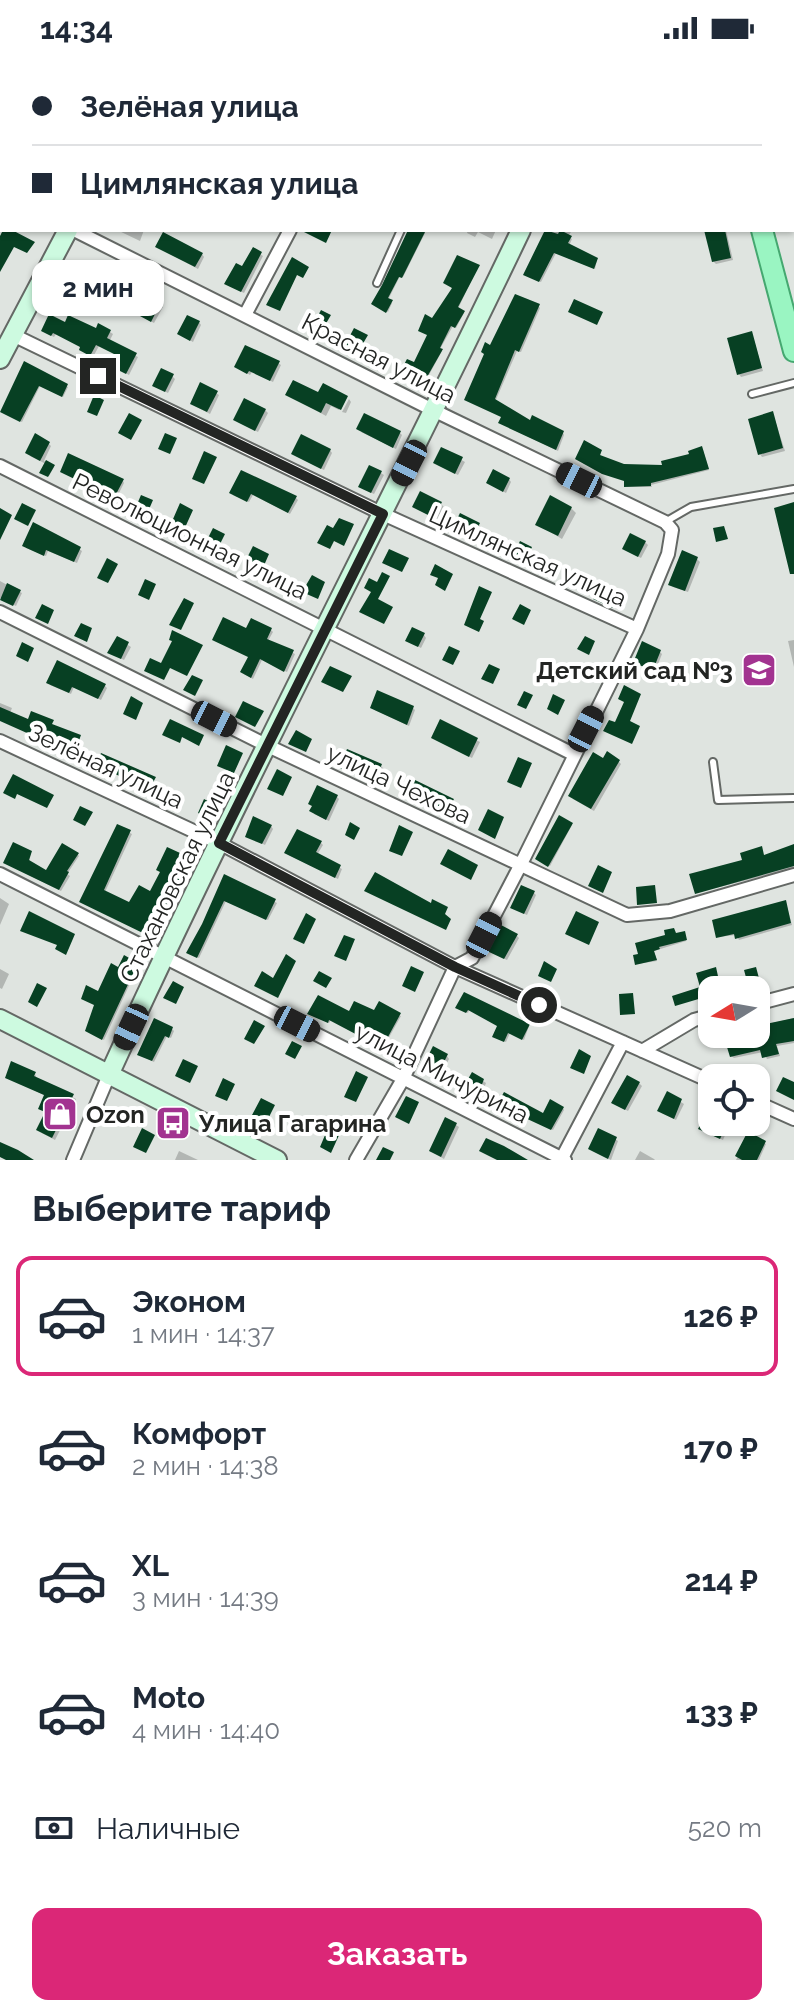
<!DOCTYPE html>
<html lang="ru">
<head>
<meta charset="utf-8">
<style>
	:root { --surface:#fff; --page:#f2f2f3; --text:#1f2937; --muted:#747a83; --line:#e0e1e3; --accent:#db2777 }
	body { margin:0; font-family:Raleway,sans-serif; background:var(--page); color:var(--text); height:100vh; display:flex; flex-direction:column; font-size:30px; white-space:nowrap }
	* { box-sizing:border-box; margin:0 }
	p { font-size:26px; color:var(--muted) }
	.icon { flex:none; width:44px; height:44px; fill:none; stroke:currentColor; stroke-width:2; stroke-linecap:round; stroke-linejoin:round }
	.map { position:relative; height:1104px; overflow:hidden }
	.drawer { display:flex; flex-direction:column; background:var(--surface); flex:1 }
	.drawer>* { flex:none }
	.top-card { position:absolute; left:0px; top:0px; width:794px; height:176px; box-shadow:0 2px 6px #0004; display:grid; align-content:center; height:176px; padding:0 32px; background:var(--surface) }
	.needle { width:52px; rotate:259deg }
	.buttons { position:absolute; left:698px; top:920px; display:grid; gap:16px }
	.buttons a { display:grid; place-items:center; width:72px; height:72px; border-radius:16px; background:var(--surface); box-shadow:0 2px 6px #0004; font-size:40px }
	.end { position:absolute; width:36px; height:36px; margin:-18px; border:10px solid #232523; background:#fff; box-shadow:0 0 0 4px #fff }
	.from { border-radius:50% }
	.bubble { position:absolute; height:56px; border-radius:16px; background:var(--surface); box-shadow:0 2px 6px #0004; font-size:26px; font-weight:700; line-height:56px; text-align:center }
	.car { position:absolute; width:24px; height:48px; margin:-24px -12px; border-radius:10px; box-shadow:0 0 6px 2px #0007; background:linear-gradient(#222 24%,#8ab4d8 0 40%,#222 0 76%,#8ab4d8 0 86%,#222 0) }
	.top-card b { display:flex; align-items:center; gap:28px; height:76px; font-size:30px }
	.top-card b+b { border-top:2px solid var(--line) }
	.top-card i { width:20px; height:20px; background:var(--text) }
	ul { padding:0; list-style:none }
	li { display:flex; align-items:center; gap:24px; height:120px; margin:0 16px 12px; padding:0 16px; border:4px solid transparent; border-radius:16px }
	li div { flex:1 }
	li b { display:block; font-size:30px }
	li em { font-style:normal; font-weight:700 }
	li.on { border-color:var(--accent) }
	li>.icon { width:72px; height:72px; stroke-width:1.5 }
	h2 { padding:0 32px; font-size:36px; line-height:96px }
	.pay { display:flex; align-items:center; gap:20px; height:88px; padding:0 32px; font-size:30px }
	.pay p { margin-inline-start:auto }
	.cta { display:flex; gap:16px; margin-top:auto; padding:16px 32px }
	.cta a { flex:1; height:92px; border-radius:16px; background:var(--accent); color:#fff; font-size:32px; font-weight:700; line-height:92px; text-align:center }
	.status { display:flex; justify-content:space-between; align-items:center; height:56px; padding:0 40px; background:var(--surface); direction:ltr }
	.status svg { height:22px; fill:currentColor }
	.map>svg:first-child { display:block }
	.shadow { fill:#0003 }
	.building { fill:#074023 }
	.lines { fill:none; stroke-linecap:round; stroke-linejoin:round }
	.lane-casing { stroke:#646865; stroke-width:10 }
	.street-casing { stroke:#646865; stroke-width:16 }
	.secondary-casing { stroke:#646865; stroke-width:22 }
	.primary-casing { stroke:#45a870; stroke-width:24 }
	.lane { stroke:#fff; stroke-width:6 }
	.street { stroke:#fff; stroke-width:12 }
	.secondary { stroke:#cdfae0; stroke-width:18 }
	.primary { stroke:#9af5c2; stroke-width:20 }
	.route { stroke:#232523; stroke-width:10 }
	.labels { text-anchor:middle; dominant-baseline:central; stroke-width:8; stroke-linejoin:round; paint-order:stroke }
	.street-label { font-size:24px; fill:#232523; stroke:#fff }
	.poi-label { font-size:24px; font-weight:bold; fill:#232523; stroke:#fff; text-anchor:start }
</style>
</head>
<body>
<div class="status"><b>14:34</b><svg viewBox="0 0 49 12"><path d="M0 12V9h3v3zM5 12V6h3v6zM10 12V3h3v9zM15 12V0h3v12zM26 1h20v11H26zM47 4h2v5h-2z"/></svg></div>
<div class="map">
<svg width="794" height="1104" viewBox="0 0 794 1104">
	<rect width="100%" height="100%" fill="#dfe4e0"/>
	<!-- shadow -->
	<path class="shadow" d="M106 0H137L105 2Z
		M180 0H205L204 2Z
		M775 0H794V19L792 2H774Z
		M0 89 2 90V112H0Z
		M794 91V121L792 122V92Z
		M117 174H144L140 185Z
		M410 174H419L425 177 403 221 400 220 388 244 392 247 388 256 374 249Z
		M468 174H496L492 183 478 176 475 181 467 177Z
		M548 174H572L568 181 572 183 569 190 597 204 595 213 556 197 541 226 527 220Z
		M706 174H726L733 204 716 208 713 205Z
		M161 193 202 198 204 201 198 213Z
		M254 194 263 200 244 237 229 230Z
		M478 210 458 253 464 257 456 272 453 270 440 293 442 295 424 328 402 316 415 309 430 279 432 265Z
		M87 212 90 215 85 225 75 220Z
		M110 243 160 248 163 251 154 267Z
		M538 250 540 252 521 296 517 295 495 346 531 367 563 377 564 379 558 395 502 368 503 361 466 343 491 292Z
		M199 266 201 269 193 286 182 280Z
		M66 269 96 275 99 270 110 276 113 278 109 286 138 301 129 319 120 314 122 301 99 290 93 301 84 296 82 291 56 278 54 281 46 277Z
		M752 278 763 315 741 321 739 318Z
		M278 307 281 309 273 326 252 316 250 319 239 313Z
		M24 308 68 331 63 341 40 330 22 366 3 357Z
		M172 320 175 323 168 337 158 332Z
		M216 337 219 339 210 358 195 350Z
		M288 339H319L345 340 339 354 331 350 326 360Z
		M349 343 351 346 346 357 342 356Z
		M265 354 268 357 258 376 238 366Z
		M773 358 785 395 762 401 760 398Z
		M361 376 400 377 402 379 396 393Z
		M48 387 51 390 44 405 54 411 49 420 41 417 46 408 30 400Z
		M442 393 465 406 458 419 438 409Z
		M330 394 332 397 324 414 296 400Z
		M703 394 709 414 651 429 652 431H627L626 425 579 404 601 396 600 401 624 410 664 411Z
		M64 417 123 425 124 427 116 443Z
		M242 417 296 442 298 444 290 458 253 439 249 446 233 439Z
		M381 417 384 419 374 438 363 433Z
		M509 423 511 426 506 437 491 429Z
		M441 448 444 451 437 463 417 453Z
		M571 452 576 457 562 483 537 468Z
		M479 469 482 472 474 487 453 475Z
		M645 486 648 489 641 502 627 495Z
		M26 492 79 493 82 495 77 507 48 495 46 500Z
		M531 493 533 496 526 511 516 506Z
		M697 503 700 506 688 536 673 531 671 529Z
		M0 525 22 537 16 550 0 542Z
		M618 542 620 545 616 553 596 543Z
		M271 574 273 576 268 585 295 598 287 616 262 604 253 623 244 618 250 601 247 575Z
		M424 579 426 582 421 592 408 585Z
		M118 583 131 591 124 604 110 597Z
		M794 584V611L788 585Z
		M659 595 662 598 655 616 635 606Z
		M58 606 105 630 107 632 101 644 74 631 71 638 50 629Z
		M0 647 12 652 10 657 47 677 80 681 75 698 0 664Z
		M413 652 415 654 409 670 375 654Z
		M441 666 480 686 472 702 436 684Z
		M604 705 619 706 621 708 594 755 573 743Z
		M381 710 384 713 377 729 341 712Z
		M337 741 339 743 329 765 314 758V751Z
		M408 741 453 745 455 747 449 759Z
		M560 762 572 769 550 810 537 803Z
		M271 770 273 773 265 789 247 780Z
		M118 771 132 778 105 836 130 848 151 837 190 804 191 805 151 880 83 847Z
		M321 787 323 789 317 799 342 813 338 823 289 799Z
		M794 791V812L696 837 764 801Z
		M31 797 29 807 46 817 77 798 79 800 67 818 70 820 61 835 7 808Z
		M225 821 277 847 268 864 226 845 199 902 190 898Z
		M533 836 536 839 527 859 512 852Z
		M0 842 9 848 0 869Z
		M786 847 792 869 739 884 736 879 718 881Z
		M685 878 686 885 654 895 657 905 637 908 635 901 676 879Z
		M517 880 519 882 507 904 492 897Z
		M136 908 138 910 104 984 89 976 99 938 119 913Z
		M0 913 9 918 2 933 0 932Z
		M465 939 529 970 524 984 510 977 506 986 496 982 499 970 469 954 468 957 459 953Z
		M374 956 401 960 383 992 331 964 329 967 311 959Z
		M794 962V987L777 990 780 1000 767 1003 763 996 734 1002 731 1000 728 978H756V971Z
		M172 973 174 975 171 982 167 980 154 1006 141 1000Z
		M447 1000 449 1003 440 1021 428 1014Z
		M35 1018 37 1023 76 1043 55 1084 42 1077 46 1057 40 1053 46 1040 7 1021Z
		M483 1025 486 1027 481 1040 468 1034Z
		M639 1027 642 1030 628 1055 616 1049Z
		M668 1038 684 1048 676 1064 662 1057Z
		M501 1050 544 1059 563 1052 564 1054 553 1074Z
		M712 1060V1066H724L729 1070 723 1084 703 1075Z
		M456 1069 459 1071 444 1103 434 1097Z
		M749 1078 766 1088 759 1104H736Z
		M615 1083 618 1085 611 1104 593 1095Z
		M179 1095 198 1104H175Z
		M640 1095 654 1103 655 1104H635Z"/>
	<!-- building -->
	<path class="building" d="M3 174H12L35 186 27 197 14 191 0 216V180Z
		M300 174H332L326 187Z
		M408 174H426L402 222 399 221 388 242 393 244 386 257 371 248 382 229Z
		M545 174 558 178 560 174 572 180 568 187 598 202 594 213 554 197 539 226 523 219Z
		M704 174H725L731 202 712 206Z
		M163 176 203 197 195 211 155 191Z
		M253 191 262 196 241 236 224 228 236 207 242 210Z
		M457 199 480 209 458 251 465 255 455 272 451 270 440 292 443 293 423 328 400 316 407 303 414 306 427 279 418 275 425 258 432 262 452 232 443 227Z
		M292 201 309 211 303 222 297 219 280 255 266 249Z
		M76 204 89 211 82 224 70 217Z
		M114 222 161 246 151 266 105 241Z
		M515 238 540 248 519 296 515 294 495 343 530 364 532 359 564 375 556 394 498 367 501 361 464 344 484 298 481 296 485 286 490 289Z
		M574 243 603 256 597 269 568 256Z
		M321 254 331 259 321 276 312 271Z
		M49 258 65 266 68 259 96 272 98 267 111 274 107 282 137 297 126 318 114 312 120 301 96 289 90 300 79 294 80 291 53 277 51 280 41 275Z
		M187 259 200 265 190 285 177 278Z
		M354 272 368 279 358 296 344 291Z
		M752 275 762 312 737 319 727 282Z
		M245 289 280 305 270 325 249 315 247 318 234 311Z
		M24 305 68 328 62 341 39 330 20 366 0 356Z
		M161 312 174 318 165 336 152 330Z
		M293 324 318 336 323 327 348 340 341 354 326 347 321 357 285 339Z
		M200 326 218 335 207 356 190 348Z
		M94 339 104 344 97 360 87 356Z
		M244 342 266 353 255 375 233 364Z
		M773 355 783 392 758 399 748 363Z
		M129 357 142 364 131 384 118 377Z
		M364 357 401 375 393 392 356 373Z
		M35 377 50 386 40 405 25 397Z
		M165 377 177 382 170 398 158 393Z
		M301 378 331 393 321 413 291 398Z
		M584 384 602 394 600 399 624 408 662 409 661 405 689 398 688 395 702 390 709 413 651 427V430L624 431V425L602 418 575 403Z
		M441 391 463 401 455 418 433 407Z
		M204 395 217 401 204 428 192 423Z
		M68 397 124 423 114 442 60 416Z
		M46 404 55 409 48 421 39 417Z
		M369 409 382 415 371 437 358 431Z
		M493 413 510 422 503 436 486 427Z
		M241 414 297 440 288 457 251 438 247 446 229 437Z
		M420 435 442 446 434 462 412 451Z
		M141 439 153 444 147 458 135 453Z
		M550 439 572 451 558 480 535 469Z
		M794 446V518H790L774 452Z
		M22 447 36 454 28 470 14 463Z
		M180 447 193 454 183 476 170 470Z
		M0 452 12 459 0 484Z
		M460 457 480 467 471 485 451 475Z
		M339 462 354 468 344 490 334 485 330 493 317 487 327 469 333 472Z
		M33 466 81 491 74 506 46 494 44 500 22 490Z
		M724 470 728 483 716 486 713 472Z
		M213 472 225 478 217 494 205 488Z
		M630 477 646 485 638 501 622 493Z
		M520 485 532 491 523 510 511 504Z
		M253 490 269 498 262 514 245 506Z
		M389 493 409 502 402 516 382 507Z
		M682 494 698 501 685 535 668 529Z
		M107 502 118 508 108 527 97 522Z
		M435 508 453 518 445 535 435 529 438 522 430 519Z
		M382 516 390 520 378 543 393 551 384 568 359 556 371 536 364 532 369 522 377 526Z
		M312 519 325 526 318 543 302 536Z
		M145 523 156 528 149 544 138 539Z
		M7 527 21 534 13 550 0 544Z
		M479 530 492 536 480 563 484 565 479 576 464 569Z
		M600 531 619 541 613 552 593 543Z
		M184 542 194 547 181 574 169 569Z
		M42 548 54 554 48 568 35 562Z
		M520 548 531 554 524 569 512 563Z
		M223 561 246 572 251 562 272 572 267 583 294 594 284 616 260 603 251 622 240 616 248 601 212 584Z
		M81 567 92 572 87 586 74 580Z
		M412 571 425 577 418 591 405 585Z
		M172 574 203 589 187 620 170 612 164 624 144 615 150 602 161 607 172 585 169 584Z
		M117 580 129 586 121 603 107 597Z
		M585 580 595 585 589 599 577 593Z
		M642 585 661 594 653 614 633 607Z
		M22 586 34 592 28 606 16 600Z
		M449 590 460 595 453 609 442 604Z
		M57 604 106 628 98 643 72 631 69 637 46 627Z
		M489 608 500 613 493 628 481 623Z
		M330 610 352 620 343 636 321 626Z
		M192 619 203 624 195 640 183 634Z
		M624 629 641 638 630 665 640 670 632 688 603 675 609 664 615 666 624 646 618 643Z
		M377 634 414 650 407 669 370 652Z
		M524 635 533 639 526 653 517 649Z
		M553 638 565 644 558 659 547 653Z
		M131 640 143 647 136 664 123 658Z
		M243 645 264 655 255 671 235 661Z
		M0 651 28 663 31 655 54 664 52 668 81 679 74 698 0 665Z
		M170 663 204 679 199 690 182 681 180 687 162 679Z
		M440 663 478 682 469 701 431 682Z
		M296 674 312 683 306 696 288 688Z
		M226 689 243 697 234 717 217 710Z
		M347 693 382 708 374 727 339 712Z
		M607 695 620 704 591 753 568 740 593 696 603 702Z
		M101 697 156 721 149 734 96 709Z
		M518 701 532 707 521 732 507 726Z
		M277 713 292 721 283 740 267 733Z
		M13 718 54 739 47 752 17 738 15 743 3 737Z
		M413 723 454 743 445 760 406 742Z
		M317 729 338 739 326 764 309 755 312 750 308 748Z
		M204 743 217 750 210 763 198 757Z
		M80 750 93 756 85 770 73 764Z
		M488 753 504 761 495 783 478 774Z
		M559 759 573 767 548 811 535 803Z
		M253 760 272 769 262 788 245 781Z
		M350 766 360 772 354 784 345 779Z
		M117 768 131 774 104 834 129 846 139 829 150 835 160 816 156 814 167 791 191 802 149 880 79 846Z
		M399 769 413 776 402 800 389 795Z
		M297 773 322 785 316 796 341 809 335 822 284 797Z
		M13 786 32 795 29 804 46 814 62 787 79 797 67 815 69 816 59 834 3 807Z
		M794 788V810L695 838 689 818 742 804 740 797 762 790 764 799Z
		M448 793 478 809 471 824 440 808Z
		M598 809 612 816 603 837 588 830Z
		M375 816 431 847 432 843 448 851 445 858 451 863 446 874 364 835Z
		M224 818 276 843 266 864 224 845 197 902 186 897 202 868Z
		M521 829 535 835 524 858 510 852Z
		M655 829 657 847 637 849 636 831Z
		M786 844 791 867 735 883 734 878 716 882 712 864Z
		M29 855 75 878 66 899 55 893 57 889 20 875Z
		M576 855 599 866 589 889 565 878Z
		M306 857 316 863 304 888 293 883Z
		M501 869 518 878 504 903 487 895Z
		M674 872 676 877 685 875 687 884 659 891 660 893 654 895 657 904 635 909 633 899 638 898 635 887 665 879 664 874Z
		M344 879 355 883 346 905 334 900Z
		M286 898 296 905 278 942 254 930 262 915 273 922Z
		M124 899 138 907 102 984 85 975 94 949 81 943 86 929 98 935 111 907 118 911Z
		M544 905 557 913 551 926 538 920Z
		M411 910 424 916 415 936 402 930Z
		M716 911 721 934H712V939L675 950 672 940 700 931 696 917Z
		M756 911 760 926 748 929 744 914Z
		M319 915 332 922 326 932 313 925Z
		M173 925 184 931 176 948 163 942Z
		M37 927 47 932 37 951 28 946Z
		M464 936 530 968 522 984 508 977 504 986 492 981 497 970 468 954 466 957 455 952Z
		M633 937 635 958 620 959 619 938Z
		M318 939 349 955 354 945 374 954 379 945 401 957 382 992 329 964 328 967 307 958Z
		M154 962 173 971 169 982 165 980 152 1005 137 999Z
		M794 962V985L776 988 779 998 762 1002 760 994 730 1001 723 978H756V970Z
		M254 964 265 970 254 988 244 983Z
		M292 985 302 990 295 1003 285 998Z
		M433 990 448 998 437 1020 422 1012Z
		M579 993 591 1000 584 1018 570 1012Z
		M183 1003 198 1010 190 1027 175 1020Z
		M11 1005 36 1016 34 1020 74 1038 52 1082 36 1074 45 1056 38 1053 44 1039 5 1022Z
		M356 1015 368 1021 356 1046 344 1041Z
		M472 1016 484 1023 478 1039 463 1032Z
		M627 1019 640 1026 625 1054 611 1047Z
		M783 1021 794 1026V1044L776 1035Z
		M223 1022 235 1028 227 1045 215 1040Z
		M667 1035 682 1043 674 1063 657 1055Z
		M504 1036 543 1057 550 1043 564 1051 551 1074 497 1049Z
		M406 1040 419 1046 409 1068 395 1061Z
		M261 1042 275 1049 267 1065 252 1059Z
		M712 1046V1066H728L720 1083 698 1073Z
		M445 1061 457 1067 441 1101 429 1095Z
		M142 1072 155 1079 146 1097 133 1091Z
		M328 1072 340 1077 331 1097 320 1091Z
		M598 1072 617 1081 608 1103 588 1093Z
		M748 1075 766 1085 757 1104H742L735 1100Z
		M486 1082 504 1090 528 1104H497L479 1095Z
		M0 1086 18 1094 34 1104H6L0 1101Z
		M383 1091 394 1096 390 1104H376Z"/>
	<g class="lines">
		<!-- lane casing -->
		<g class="lane-casing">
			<path id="lane" d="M757 0V2
				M792 18 794 19
				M792 129 794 128
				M377 227 401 174
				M752 338 794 327
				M665 466 691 451 794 433
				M713 706 718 744 794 742"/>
		</g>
		<!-- street casing -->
		<g class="street-casing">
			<path id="street" d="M385 0 389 2
				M0 136 2 137
				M74 174 435 355 665 466 672 474 668 498 637 573 520 810 472 902 455 911 403 1023 356 1104
				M245 259 290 174
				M13 279 383 458 637 573
				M0 410 573 698
				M0 556 268 690 627 859 670 855 794 819
				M0 685 219 787 455 911 712 1026
				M0 818 565 1104
				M756 948 794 938
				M642 995 694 964 712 959
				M756 1046 794 1063
				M562 1102 623 986
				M73 1104 109 1019"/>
		</g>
		<!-- secondary casing -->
		<g class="secondary-casing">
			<path id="secondary" d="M158 2 159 0
				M604 2 605 0
				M0 303 68 174
				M0 963 277 1104
				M109 1019C239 734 386 457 521 174"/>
		</g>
		<!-- primary casing -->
		<g class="primary-casing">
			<path id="primary" d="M717 0V2
				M762 174 794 295"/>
		</g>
		<!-- lane -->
		<use href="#lane" class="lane"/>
		<!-- street -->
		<use href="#street" class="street"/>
		<!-- secondary -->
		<use href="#secondary" class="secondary"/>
		<!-- primary -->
		<use href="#primary" class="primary"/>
	</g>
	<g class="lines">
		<!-- route -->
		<path class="route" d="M98 320 383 458 219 787 455 911 539 949"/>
	</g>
	<!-- icons -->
	<defs>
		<g id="school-square" transform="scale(1.8)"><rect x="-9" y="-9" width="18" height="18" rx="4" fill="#a23390" stroke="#fff"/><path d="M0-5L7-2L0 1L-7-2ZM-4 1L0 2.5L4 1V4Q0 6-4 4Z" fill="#fff"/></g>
		<g id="shop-square" transform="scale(1.8)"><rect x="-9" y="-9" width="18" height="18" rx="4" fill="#a23390" stroke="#fff"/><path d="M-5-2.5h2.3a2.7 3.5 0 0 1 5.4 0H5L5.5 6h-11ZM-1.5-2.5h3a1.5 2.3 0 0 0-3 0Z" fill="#fff"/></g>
		<g id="bus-square" transform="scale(1.8)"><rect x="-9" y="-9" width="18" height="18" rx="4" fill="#a23390" stroke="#fff"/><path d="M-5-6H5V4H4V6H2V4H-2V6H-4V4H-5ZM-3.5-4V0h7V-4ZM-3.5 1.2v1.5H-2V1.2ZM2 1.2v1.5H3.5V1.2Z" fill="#fff"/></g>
	</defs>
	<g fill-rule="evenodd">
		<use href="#school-square" x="759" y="614"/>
		<use href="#shop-square" x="60" y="1058"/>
		<use href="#bus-square" x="173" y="1067"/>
	</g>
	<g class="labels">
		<!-- street labels -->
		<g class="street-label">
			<text transform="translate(379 302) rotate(27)">Красная улица</text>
			<text transform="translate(190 480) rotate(26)">Революционная улица</text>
			<text transform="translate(528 500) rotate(24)">Цимлянская улица</text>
			<text transform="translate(106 710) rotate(25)">Зелёная улица</text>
			<text transform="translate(399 728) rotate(25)">улица Чехова</text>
			<text transform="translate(177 821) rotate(-64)">Стахановская улица</text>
			<text transform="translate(442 1017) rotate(27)">улица Мичурина</text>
		</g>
		<!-- poi labels -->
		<g class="poi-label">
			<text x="733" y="614" text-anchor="end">Детский сад №3</text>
			<text x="86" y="1058">Ozon</text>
			<text x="199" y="1067">Улица Гагарина</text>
		</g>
	</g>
</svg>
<div class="buttons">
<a><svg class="needle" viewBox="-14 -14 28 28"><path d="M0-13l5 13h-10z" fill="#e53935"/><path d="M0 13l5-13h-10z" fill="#747a83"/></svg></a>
<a><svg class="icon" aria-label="locate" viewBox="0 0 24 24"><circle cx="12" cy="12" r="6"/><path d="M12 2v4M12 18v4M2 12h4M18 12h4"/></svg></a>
</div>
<i class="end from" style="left:539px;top:949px"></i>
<i class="end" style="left:98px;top:320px"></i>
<div class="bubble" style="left:32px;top:204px;width:132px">2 мин</div>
<i class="car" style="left:409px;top:407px;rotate:207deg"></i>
<i class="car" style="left:579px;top:424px;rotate:296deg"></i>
<i class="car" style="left:214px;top:663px;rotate:117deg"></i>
<i class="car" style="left:586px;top:673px;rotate:27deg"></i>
<i class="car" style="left:484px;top:879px;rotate:27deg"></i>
<i class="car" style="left:297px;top:968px;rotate:117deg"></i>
<i class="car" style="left:131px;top:971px;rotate:205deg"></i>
<div class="top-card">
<b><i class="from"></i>Зелёная улица</b>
<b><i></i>Цимлянская улица</b>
</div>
</div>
<section class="drawer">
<h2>Выберите тариф</h2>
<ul>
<li class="on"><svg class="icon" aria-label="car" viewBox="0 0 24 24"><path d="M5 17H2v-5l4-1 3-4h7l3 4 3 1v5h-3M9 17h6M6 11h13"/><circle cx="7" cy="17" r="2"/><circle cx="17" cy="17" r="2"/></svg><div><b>Эконом</b><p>1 мин · 14:37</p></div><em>126 ₽</em></li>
<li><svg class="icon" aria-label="car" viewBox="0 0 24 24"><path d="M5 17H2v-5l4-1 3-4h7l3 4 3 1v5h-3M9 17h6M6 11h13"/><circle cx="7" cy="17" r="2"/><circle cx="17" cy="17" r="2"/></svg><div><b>Комфорт</b><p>2 мин · 14:38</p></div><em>170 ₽</em></li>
<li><svg class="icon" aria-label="car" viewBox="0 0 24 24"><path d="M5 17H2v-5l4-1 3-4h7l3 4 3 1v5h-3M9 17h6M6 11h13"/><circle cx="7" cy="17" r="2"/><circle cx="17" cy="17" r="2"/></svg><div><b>XL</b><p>3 мин · 14:39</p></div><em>214 ₽</em></li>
<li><svg class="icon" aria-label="car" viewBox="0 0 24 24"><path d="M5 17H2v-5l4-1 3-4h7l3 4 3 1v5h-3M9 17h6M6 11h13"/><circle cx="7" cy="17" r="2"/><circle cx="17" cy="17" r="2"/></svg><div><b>Moto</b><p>4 мин · 14:40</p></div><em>133 ₽</em></li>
</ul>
<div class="pay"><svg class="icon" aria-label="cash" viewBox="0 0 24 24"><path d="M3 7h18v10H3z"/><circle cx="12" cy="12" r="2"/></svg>Наличные<p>520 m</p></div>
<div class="cta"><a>Заказать</a></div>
</section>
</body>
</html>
